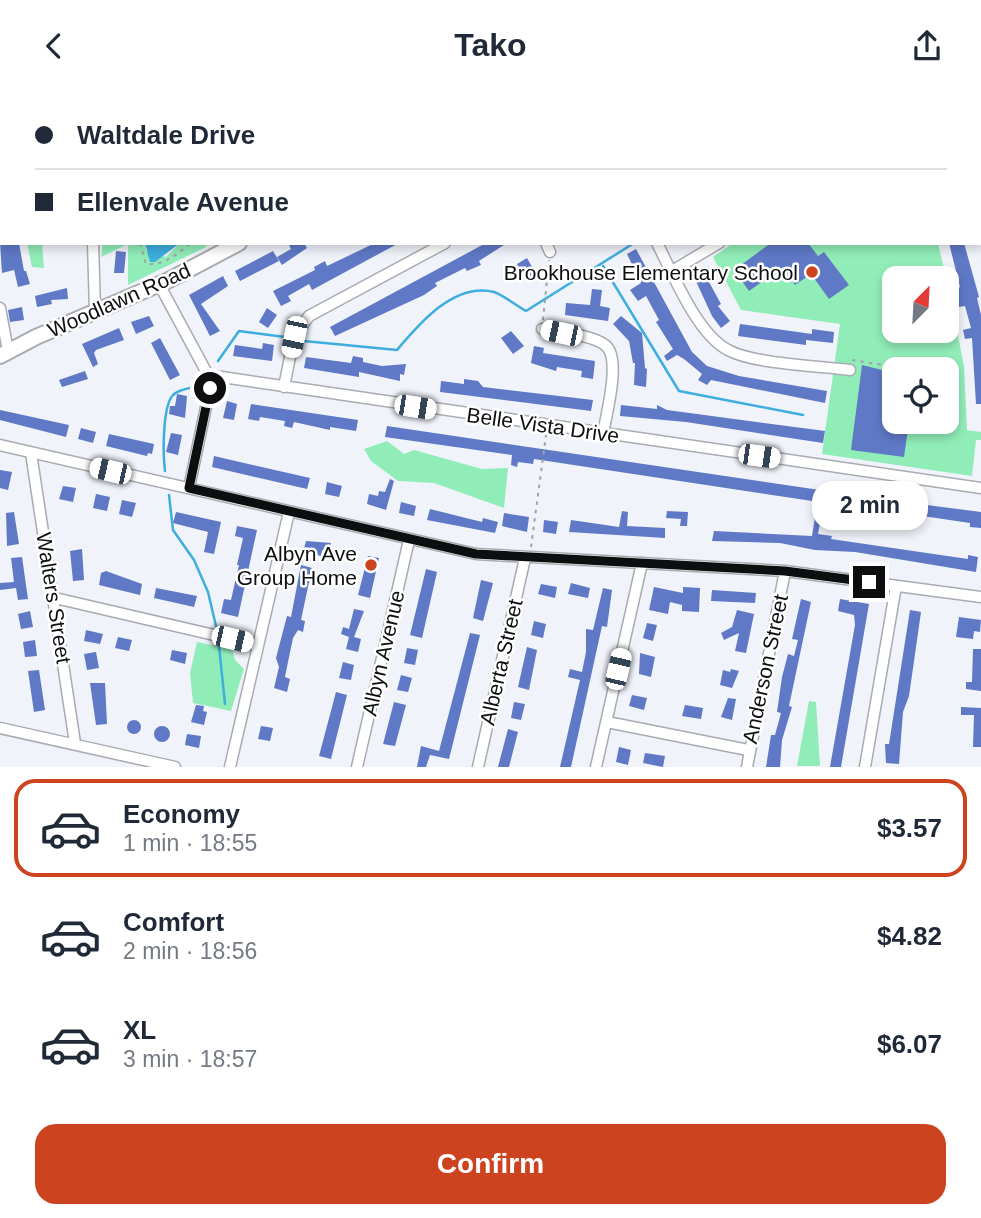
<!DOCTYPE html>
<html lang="en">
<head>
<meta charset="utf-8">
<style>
	:root { --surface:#fff; --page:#f2f2f3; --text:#1f2937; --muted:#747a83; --line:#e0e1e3; --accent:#cd431f }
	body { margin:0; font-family:Helvetica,sans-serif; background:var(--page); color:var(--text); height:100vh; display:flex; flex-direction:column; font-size:26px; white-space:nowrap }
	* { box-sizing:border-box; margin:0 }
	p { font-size:23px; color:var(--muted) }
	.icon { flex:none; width:38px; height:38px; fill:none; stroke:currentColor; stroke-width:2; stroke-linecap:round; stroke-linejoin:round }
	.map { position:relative; height:676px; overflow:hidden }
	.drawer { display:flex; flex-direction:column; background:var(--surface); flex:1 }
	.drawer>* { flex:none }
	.top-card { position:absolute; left:0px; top:0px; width:982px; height:154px; box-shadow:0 4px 10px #0003; display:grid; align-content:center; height:154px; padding:0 35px; background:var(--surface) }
	.needle { width:46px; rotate:24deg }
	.controls { position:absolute; left:882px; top:175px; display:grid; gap:14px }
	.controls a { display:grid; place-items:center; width:77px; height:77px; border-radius:14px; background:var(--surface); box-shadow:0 4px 10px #0003; font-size:35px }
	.end { position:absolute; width:32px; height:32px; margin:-16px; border:9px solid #0d0e10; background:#fff; box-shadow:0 0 0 4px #fff }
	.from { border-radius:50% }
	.bubble { position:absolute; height:49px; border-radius:21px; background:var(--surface); box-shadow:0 4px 10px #0003; font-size:23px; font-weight:700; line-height:49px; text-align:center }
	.car { position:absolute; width:21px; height:42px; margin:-21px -10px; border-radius:9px; box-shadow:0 0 5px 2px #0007; background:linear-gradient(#fff 24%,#345 0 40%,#fff 0 76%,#345 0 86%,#fff 0) }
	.top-card b { display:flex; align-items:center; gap:24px; height:66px; font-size:26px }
	.top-card b+b { border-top:2px solid var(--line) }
	.top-card i { width:18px; height:18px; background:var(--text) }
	ul { padding:12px 0 0; list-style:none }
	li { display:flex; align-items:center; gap:21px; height:98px; margin:0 14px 10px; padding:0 21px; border:4px solid transparent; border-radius:21px }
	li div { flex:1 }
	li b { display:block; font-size:26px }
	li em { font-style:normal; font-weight:700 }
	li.selected { border-color:var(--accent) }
	li>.icon { width:63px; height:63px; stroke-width:1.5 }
	.primary-button { display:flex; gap:14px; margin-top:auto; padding:14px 35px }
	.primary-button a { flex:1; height:80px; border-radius:21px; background:var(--accent); color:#fff; font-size:28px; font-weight:700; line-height:80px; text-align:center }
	header { display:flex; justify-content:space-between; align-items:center; height:91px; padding:0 35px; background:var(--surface); font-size:32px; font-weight:700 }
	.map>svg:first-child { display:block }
	.green { fill:#91edb8; fill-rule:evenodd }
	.water { fill:#3daede }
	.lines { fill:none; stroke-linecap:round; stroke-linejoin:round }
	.stream { stroke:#3daede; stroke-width:2.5 }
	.building { fill:#5f79c6 }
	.street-casing { stroke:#a8abb1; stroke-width:13 }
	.secondary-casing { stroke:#a8abb1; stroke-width:18 }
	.path { stroke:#a0a3a8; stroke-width:2; stroke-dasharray:3.5 5; stroke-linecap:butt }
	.street { stroke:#fff; stroke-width:10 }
	.secondary { stroke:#fff; stroke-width:14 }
	.route { stroke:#0d0e10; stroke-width:9 }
	.poi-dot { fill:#cd431f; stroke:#fff; stroke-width:2.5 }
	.labels { text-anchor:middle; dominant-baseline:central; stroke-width:5; stroke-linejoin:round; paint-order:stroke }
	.poi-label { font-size:21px; fill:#0d0e10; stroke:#fff; text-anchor:end }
	.street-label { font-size:21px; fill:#0d0e10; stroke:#fff }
</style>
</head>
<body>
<header><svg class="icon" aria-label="back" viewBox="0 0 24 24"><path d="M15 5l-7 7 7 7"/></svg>Tako<svg class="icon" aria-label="share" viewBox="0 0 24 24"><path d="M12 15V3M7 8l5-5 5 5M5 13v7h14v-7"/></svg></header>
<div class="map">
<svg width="981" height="676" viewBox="0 0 981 676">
	<rect width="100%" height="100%" fill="#f0f3fa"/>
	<!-- green -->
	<path class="green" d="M27 152H42L44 177 32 176Z
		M103 152H145L146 160 166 166 180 152H207L206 156 128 194V153L101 166Z
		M733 152H938L946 187H894V240H947V191L964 275 967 339 981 341V349H976L972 385 822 363 840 233 741 219 713 166ZM894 278H947V331H894Z
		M387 350 404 363 414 359 482 378 508 377 504 417 434 392 398 390 371 370 364 358Z
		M197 551 232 558 235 569 244 578 231 620 193 612 190 582Z
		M809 610 816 611 820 675H797Z"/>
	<!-- water -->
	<path class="water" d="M145 152H180L155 171H150Z"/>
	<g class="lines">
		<!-- stream -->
		<path class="stream" d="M787 0V2
			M603 175 679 300 803 324
			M304 250 397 259C419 233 454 191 494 201 505 205 515 214 526 220L634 152
			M218 270 239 240 285 246
			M165 380C163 365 162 316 173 304 179 298 191 297 199 295
			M169 404 173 439 194 469 208 501 216 535
			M219 555 225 613"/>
	</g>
	<!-- building -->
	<path class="building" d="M0 152H19L24 180H26L30 193 18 196 14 179 2 182Z
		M288 152H304L307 157 282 174 277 166 291 158Z
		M375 152H399L312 199 309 193 288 205 291 210 281 215 273 200 315 179 314 176 325 170 327 175Z
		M486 152H507L479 170 481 174 467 180 465 177 435 192 437 195 424 204 335 245 330 236Z
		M771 152H808L818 165 824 161 849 194 829 208 811 183 795 194 783 176 749 200 734 179Z
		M949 152H964L979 206 977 207 981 224V313H976L972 247 965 248 963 239 971 237 965 215 947 218V212L958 210 955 198 960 196Z
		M636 158 692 261 707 275 739 285 827 300 825 312 711 289 707 294 698 289 702 283 684 268 677 264 667 270 664 265 673 258 656 231 659 229 646 205 638 210 630 199 641 192 627 163Z
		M116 160 126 161 124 182H114Z
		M273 160 279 170 240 190 235 180Z
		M527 167 536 183 526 188 517 173Z
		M709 176 715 187 709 191 721 213 718 215 730 230 721 237 712 225 694 186Z
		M223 185 228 195 201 213 220 240 210 245 189 204Z
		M67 197 68 208 51 209 52 213 37 216 35 205Z
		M592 198 602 199 600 215 610 217 608 230 565 224 566 212 590 214Z
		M22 216 24 229 10 231 8 219Z
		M267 217 277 224 268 237 259 231Z
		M149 225 154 235 136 243 131 231Z
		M621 225 642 242 645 277 647 278 646 296 634 294 635 272H633L629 250 613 233Z
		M740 233 812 243V238L834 241 833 252 806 249V254L738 245Z
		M119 237 124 249 96 259 94 262 98 273 93 276 82 253Z
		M511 240 524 255 513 263 501 247Z
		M160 247 180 284 170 289 151 252Z
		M263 252 274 254 272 270 233 265 235 254 262 258Z
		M534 255 544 257 543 262 595 270 593 288 581 286 582 280 557 276 556 280 531 272Z
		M353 265 363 267V271L382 275 406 273 404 284 400 283V290L359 281V286L304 277 306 266 351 272Z
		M862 274 894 282V331H909L904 366 851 359Z
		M85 280 88 288 62 296 59 289Z
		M464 288 478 290 483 296 593 309 591 320 440 301 441 290 464 293Z
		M177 303 187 305 185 327 169 323 170 315H175Z
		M227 310 237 313 234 329 223 327Z
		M251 313 358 329 356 340 330 336V339L294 331 292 337 284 335 285 330 260 326 259 330 248 328Z
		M621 314 657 318V314L667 319 825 340 823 352 686 331 620 325Z
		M0 319 69 334 66 346 0 329Z
		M387 335 840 402 839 414 534 368 533 373 518 371 517 376 511 374 512 364 385 346Z
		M81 337 96 341 93 352 78 348Z
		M171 342 182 344 178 364 166 361Z
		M109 343 154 353 152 363 148 362 147 365 106 355Z
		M214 365 310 387 307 398 212 376Z
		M0 379 12 381 8 399 0 397Z
		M390 388 394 390 386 419 367 413 369 403 378 405 379 400 385 401Z
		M327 391 342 395 339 406 325 403Z
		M63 395 76 397 73 411 59 408Z
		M96 403 110 406 107 420 93 417Z
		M857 405 981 421V437L970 436V432L855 415Z
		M122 409 136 412 132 426 119 423Z
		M401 411 416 415 414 425 399 422Z
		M430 418 482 431 483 427 498 431 495 442 427 429Z
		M622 420 628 421 627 435 665 437V447L569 441 571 429 619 436Z
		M667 420 688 421 687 435H680L681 428 666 427Z
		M14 421 19 453 7 455 6 422Z
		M176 421 221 431 214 463 204 461 208 441 173 432Z
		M504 422 529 426 527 441 502 435Z
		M815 426 821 427 818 443 832 445 831 448 968 468V464L978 466 976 481 855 461 815 459 780 452 712 450 714 440 812 445Z
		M544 429 558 431 556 443 543 441Z
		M237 435 257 439 238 526 221 522 224 508 231 509 239 474H237L243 447 235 445Z
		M306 450 331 452 329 461 322 459 321 465 303 461Z
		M82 458 84 489 73 490 70 460Z
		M368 465 379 467 370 507 358 504Z
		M22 466 28 508 18 509 16 497 0 499V492L14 491 11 467Z
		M301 474 312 477 301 529 305 530 303 541 298 539 293 547 288 571 285 586 290 588 287 601 274 597 279 576 276 567 287 525 291 526Z
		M426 478 437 481 422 547 410 544Z
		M106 480 142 493 140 504 99 494 101 482Z
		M481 489 493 492 483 530 473 527Z
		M571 492 590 497 588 507 568 503Z
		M541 493 557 496 555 507 538 503Z
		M654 496 683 502V496L700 497 699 521 682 520V514L670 511 668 523 649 519Z
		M156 497 197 505 194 516 154 507Z
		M603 497 612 499 607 536 602 535 571 676H560L580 589 568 586 570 578 582 581 586 561V538L593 539Z
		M712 499 756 502 755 512 711 510Z
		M801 508 811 511 789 615 792 616 782 649 780 676H766L771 644H775L781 622 777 621 782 586 788 563 794 565 798 549 792 548Z
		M840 508 869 513 841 676H830L855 534 854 524 838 520Z
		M354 518 364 520 354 546 361 548 358 561 346 558 349 546 341 543 343 536 349 538Z
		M737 519 754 523 746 562 735 560 739 542 724 549 721 542 732 536Z
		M910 519 921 521 909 605 903 621 899 673 886 672 885 653H889Z
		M30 520 33 536 21 538 18 523Z
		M959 526 981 529 980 541 974 540 973 548 956 546Z
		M534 530 546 533 543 547 531 544Z
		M647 532 657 534 653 550 643 547Z
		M86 539 103 543 100 553 84 550Z
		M470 542 480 544 449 668 430 664 426 676H417L421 655 439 660Z
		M118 546 132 549 129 560 115 557Z
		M35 549 37 565 25 566 23 551Z
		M527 556 537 559 529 599 518 596Z
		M407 557 418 559 415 574 404 572Z
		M973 558H981V600L966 598V591H972Z
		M172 559 187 562 185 573 170 569Z
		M96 561 99 577 87 579 84 563Z
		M640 562 655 566 651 586 639 583Z
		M343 571 354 574 351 589 339 587Z
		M731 578 739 580 732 597 720 594 723 579 730 581Z
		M39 579 45 619 34 621 28 580Z
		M401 584 412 587 408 601 397 599Z
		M90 592H105L107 633 96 634Z
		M336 601 347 604 331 668 319 665Z
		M632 604 647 607 644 619 629 615Z
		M728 607 736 608 732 629 721 626Z
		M394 611 406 614 395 655 383 653Z
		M514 611 525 613 521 629 511 627Z
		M196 614 204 615 203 620 207 621 204 634 191 631Z
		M685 614 703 617 701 628 682 625Z
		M961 616 981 617V656H973L974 624H961Z
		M127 636a7 7 0 1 1 14 0a7 7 0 1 1-14 0Z
		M261 635 273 637 270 650 258 648Z
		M154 643a8 8 0 1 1 16 0a8 8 0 1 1-16 0Z
		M508 638 518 641 509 676H498Z
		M187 643 201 645 199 657 185 654Z
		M619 656 631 659 628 674 616 671Z
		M645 662 665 665 663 676 643 672Z"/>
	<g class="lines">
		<!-- street casing -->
		<g class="street-casing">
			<path id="street" d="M20 0V2
				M99 2V0
				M724 2 726 0
				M980 2H981
				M0 88H2
				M93 152 95 220
				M546 152 550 161
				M657 152C673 183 697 243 728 259 753 273 820 275 850 279
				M672 180 719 152
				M159 193 208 284 210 297 189 397
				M0 217 8 260
				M542 238C560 242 590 243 605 254 622 266 606 324 603 343
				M208 284 981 397
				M284 296 294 246 309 225 445 152
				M0 354 476 463 785 480 981 506
				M31 362 75 652
				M55 507 257 554
				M607 631 748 659
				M0 637 175 676
				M230 676 289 421
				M357 676 409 449
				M478 676 525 467
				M596 676 642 472
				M747 676 785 480
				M865 676 896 495"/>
		</g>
		<!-- secondary casing -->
		<g class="secondary-casing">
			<path id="secondary" d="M389 0V2
				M956 0V2
				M508 2 511 0
				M980 102 981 106
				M0 265 36 246 169 189 239 152"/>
		</g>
		<!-- path -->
		<path class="path" d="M791 0V2
			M190 2V0
			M140 152 146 173C164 175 177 163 191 152
			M543 229 549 169
			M852 269 908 278
			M531 456 546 344"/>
		<!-- street -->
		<use href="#street" class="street"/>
		<!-- secondary -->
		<use href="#secondary" class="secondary"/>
	</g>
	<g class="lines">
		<!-- route -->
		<path class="route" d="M210 297 189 397 476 463 785 480 869 491"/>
	</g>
	<!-- markers -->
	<g class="poi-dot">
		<circle cx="812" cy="181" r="7"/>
		<circle cx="371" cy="474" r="7"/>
	</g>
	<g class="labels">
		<!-- poi labels -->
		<g class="poi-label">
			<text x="798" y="181">Brookhouse Elementary School</text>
			<text x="357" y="462">Albyn Ave<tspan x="357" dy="24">Group Home</tspan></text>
		</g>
		<!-- street labels -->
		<g class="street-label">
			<text transform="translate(119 209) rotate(-24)">Woodlawn Road</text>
			<text transform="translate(543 334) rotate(8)">Belle Vista Drive</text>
			<text transform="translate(54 507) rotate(81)">Walters Street</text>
			<text transform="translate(383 562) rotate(-77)">Albyn Avenue</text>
			<text transform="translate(501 571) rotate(-77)">Alberta Street</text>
			<text transform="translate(765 578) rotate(-78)">Anderson Street</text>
		</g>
	</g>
</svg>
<div class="controls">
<a><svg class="needle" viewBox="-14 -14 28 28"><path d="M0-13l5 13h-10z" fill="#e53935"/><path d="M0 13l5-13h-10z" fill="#747a83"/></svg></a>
<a><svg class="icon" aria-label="locate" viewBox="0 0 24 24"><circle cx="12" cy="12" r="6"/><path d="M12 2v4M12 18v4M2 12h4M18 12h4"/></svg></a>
</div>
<i class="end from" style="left:210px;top:297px"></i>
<i class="end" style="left:869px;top:491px"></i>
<div class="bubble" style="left:812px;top:390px;width:116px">2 min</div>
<i class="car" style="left:561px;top:242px;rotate:282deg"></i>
<i class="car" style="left:294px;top:246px;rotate:192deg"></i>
<i class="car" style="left:415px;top:316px;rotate:99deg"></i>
<i class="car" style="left:759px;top:365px;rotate:98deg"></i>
<i class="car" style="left:110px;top:380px;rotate:283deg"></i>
<i class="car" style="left:232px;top:548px;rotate:103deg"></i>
<i class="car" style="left:618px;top:578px;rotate:13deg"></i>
<div class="top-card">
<b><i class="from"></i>Waltdale Drive</b>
<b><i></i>Ellenvale Avenue</b>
</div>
</div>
<section class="drawer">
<ul>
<li class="selected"><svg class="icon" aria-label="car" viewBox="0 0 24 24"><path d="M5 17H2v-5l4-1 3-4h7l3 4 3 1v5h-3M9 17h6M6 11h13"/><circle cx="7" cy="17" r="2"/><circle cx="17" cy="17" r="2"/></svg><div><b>Economy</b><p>1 min · 18:55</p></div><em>$3.57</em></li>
<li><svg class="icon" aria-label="car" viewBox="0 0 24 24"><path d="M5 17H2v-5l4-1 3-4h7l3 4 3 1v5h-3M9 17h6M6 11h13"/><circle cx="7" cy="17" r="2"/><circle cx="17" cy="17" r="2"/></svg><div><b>Comfort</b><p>2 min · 18:56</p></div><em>$4.82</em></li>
<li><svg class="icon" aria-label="car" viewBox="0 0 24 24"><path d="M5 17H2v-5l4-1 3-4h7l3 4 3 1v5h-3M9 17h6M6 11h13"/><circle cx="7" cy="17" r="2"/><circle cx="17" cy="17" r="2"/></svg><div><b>XL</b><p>3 min · 18:57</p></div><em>$6.07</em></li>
</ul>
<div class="primary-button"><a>Confirm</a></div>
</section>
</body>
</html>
